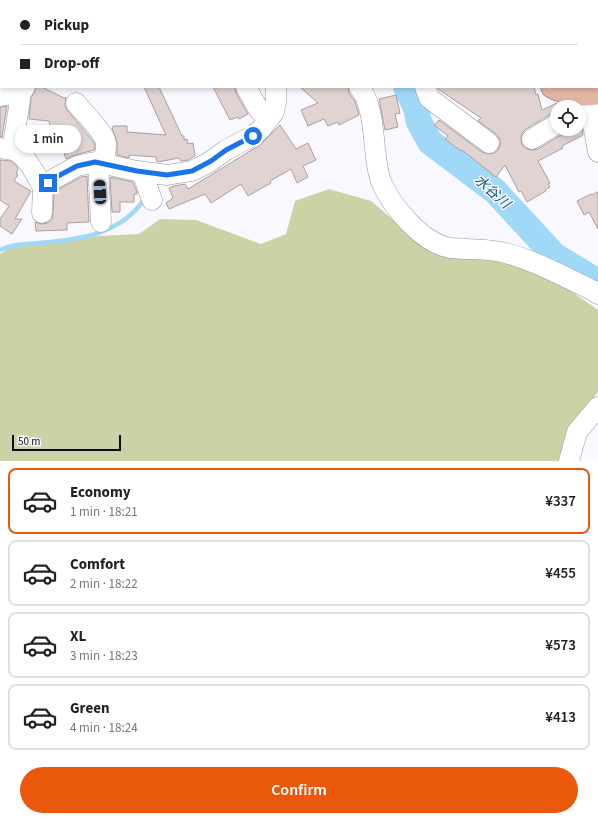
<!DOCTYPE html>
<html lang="en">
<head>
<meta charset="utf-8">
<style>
	:root { --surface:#fff; --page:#f2f2f2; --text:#222; --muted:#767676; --line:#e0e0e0; --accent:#ea580c }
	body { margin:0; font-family:"Source Sans 3","Noto Sans JP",sans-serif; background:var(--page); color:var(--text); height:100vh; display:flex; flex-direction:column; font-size:15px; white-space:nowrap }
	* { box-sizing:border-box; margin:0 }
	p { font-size:13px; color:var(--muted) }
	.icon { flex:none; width:22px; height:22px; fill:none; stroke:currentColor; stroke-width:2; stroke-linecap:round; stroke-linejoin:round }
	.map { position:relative; height:461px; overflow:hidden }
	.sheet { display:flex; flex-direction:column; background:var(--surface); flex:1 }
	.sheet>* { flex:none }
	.top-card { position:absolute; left:0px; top:0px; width:598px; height:88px; box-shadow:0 2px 6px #0003; display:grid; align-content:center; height:88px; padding:0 20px; background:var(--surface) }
	.controls { position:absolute; left:550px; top:100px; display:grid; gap:8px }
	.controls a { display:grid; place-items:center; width:36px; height:36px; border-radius:50%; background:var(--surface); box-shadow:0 2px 6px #0003; font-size:20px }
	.scale { position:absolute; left:12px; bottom:10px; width:109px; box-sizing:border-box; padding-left:4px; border:2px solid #0d0c10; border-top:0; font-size:11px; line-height:14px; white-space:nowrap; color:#0d0c10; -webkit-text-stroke:3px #faf8ff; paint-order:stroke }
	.end { position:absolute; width:18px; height:18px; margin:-9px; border:5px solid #1a73e8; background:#fff; box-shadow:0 0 0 2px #fff }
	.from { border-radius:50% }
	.bubble { position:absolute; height:28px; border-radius:14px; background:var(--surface); box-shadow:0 2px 6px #0003; font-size:13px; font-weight:600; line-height:28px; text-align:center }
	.car { position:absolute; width:12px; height:24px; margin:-12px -6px; border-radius:5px; box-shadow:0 0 3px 1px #0007; background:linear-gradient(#222 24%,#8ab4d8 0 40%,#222 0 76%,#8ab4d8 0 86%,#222 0) }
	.top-card b { display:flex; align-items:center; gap:14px; height:38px; font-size:15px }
	.top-card b+b { border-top:1px solid var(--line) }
	.top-card i { width:10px; height:10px; background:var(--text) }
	ul { padding:7px 0 0; list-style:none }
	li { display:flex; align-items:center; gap:12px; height:66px; margin:0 8px 6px; padding:0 12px; border:2px solid var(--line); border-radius:8px }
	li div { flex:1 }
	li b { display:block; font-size:15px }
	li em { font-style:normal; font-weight:600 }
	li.selected { border-color:var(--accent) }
	li>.icon { width:36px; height:36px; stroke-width:1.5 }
	.button { display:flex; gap:8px; margin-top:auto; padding:8px 20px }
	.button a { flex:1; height:46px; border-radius:24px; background:var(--accent); color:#fff; font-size:16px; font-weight:600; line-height:46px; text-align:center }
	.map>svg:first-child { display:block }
	.green { fill:#ccd2a5 }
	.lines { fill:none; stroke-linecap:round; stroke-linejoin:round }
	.stream { stroke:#a0d8f8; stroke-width:4.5 }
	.river { stroke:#a0d8f8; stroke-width:26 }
	.building { fill:#e0d3d1; stroke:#ab9e9c }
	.minor-casing { stroke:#97959f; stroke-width:21 }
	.major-casing { stroke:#8c5c4a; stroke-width:23 }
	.minor { stroke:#fff; stroke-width:20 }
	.major { stroke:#e3b7a5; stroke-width:22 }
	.route { stroke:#1a73e8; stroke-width:5 }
	.labels { text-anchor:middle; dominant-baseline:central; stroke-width:3; stroke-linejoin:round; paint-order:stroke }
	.water-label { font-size:14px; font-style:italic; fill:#105474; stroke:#faf8ff }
</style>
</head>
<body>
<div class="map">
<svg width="598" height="461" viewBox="0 0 598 461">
	<rect width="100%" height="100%" fill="#faf8ff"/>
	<!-- green -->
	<path class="green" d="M329 189 371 201 431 252 483 258 505 255 558 282 598 310V392L588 405 561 461H0V254L16 244 80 237 139 234 160 219 196 220 261 244 286 234 295 201Z"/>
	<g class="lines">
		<!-- stream -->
		<path class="stream" d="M0 250C12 244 26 244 39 243 79 240 122 234 145 198"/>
		<!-- river -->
		<path class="river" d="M253 0 254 1
			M406 87 416 108 419 122 430 142 495 191 554 255 598 282"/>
	</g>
	<!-- building -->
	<path class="building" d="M36 87H42L64 98 66 97 65 105 67 110 92 140 95 145 94 150 75 155 66 159 59 136 54 137 49 121 29 119 31 98 34 93Z
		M144 87H159L182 136H184V140L187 139 188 144 193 143 195 156 188 160 181 161 179 158 157 162 156 157 129 155V158L117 155V142L112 128H113V126H127V132L166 135Z
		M213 87H235L236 93 248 114 239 119 238 117 230 120Z
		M300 87H348L349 93 355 101 359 115 339 125 338 122 328 126 324 119 308 126 301 110 318 103Z
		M437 87H534L536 95 538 94 542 110 557 103V113L551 114 526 129 522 133 521 139 522 145 527 149 533 150 538 149 563 134 567 129H582L583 135 562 146 563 148 538 161 550 183 548 184 550 187 545 190 546 191 527 202 521 191 519 192 505 165 496 177 462 150 461 151 445 139 448 136 434 125 439 120 482 152 487 154 494 153 498 150 500 145V139L496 134 478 121 481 118 438 89Z
		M396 95 400 113 395 114 398 127 385 130 379 99Z
		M7 106 2 137H0V107Z
		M280 125 296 149 308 143 316 160 303 166 308 177 297 183 291 169 270 181 271 183 248 196 241 184 211 203 205 194 169 209 166 203 173 198 169 188 174 186 185 184 188 189 260 145Z
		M0 160 11 161 16 165 18 169 16 174 18 175 14 181 31 191 15 219H22L12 234 0 226V219L9 206 0 200Z
		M87 176 89 222 67 223V230L36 231 35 222 42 224 48 223 52 219 53 213 54 192 81 177Z
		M110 177 133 182 137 192V194H134V202H120V212H112Z
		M598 192V229L589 212 584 215 577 201 591 194 592 195Z"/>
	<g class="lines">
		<!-- minor casing -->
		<g class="minor-casing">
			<path id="minor" d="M233 0 234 1
				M93 1 94 0
				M398 1V0
				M548 1V0
				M246 87 259 110 269 119
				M359 87C378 108 371 158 382 184 393 208 423 244 451 248 469 250 488 248 506 253 536 261 564 277 592 290L598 294
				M425 87 429 98 489 143
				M590 95V108L598 152
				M0 96C8 94 21 95 25 87
				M76 103C83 112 104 132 106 143 107 150 104 157 102 164
				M532 139 557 124
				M0 148C5 149 11 149 16 151 28 158 34 172 41 184L43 185 77 166 95 162 137 171 167 175 192 171 200 167 211 161 226 150 253 136 261 129 274 112 276 102V87
				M12 150 20 100 19 92
				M98 163 101 222
				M142 172 152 200
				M42 213 43 185
				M569 461 577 432 598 407"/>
		</g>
		<!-- major casing -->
		<g class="major-casing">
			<path id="major" d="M439 0 441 1
				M552 87C564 94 584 96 598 93"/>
		</g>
		<!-- minor -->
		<use href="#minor" class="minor"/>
		<!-- major -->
		<use href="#major" class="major"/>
	</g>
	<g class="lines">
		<!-- route -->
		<path class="route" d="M48 183 60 175 77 166 95 162 137 171 167 175 192 171 211 161 226 150 253 136"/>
	</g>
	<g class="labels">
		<!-- water labels -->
		<g class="water-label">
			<text transform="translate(492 192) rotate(42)">水谷川</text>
		</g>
	</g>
</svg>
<div class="controls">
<a><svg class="icon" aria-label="locate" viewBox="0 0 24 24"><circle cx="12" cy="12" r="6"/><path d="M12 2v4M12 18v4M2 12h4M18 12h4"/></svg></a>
</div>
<div class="scale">50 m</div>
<i class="end from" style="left:253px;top:136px"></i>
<i class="end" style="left:48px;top:183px"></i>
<div class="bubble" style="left:15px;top:125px;width:66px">1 min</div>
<i class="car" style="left:100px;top:192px;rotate:357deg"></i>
<div class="top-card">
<b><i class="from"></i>Pickup</b>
<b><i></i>Drop-off</b>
</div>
</div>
<section class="sheet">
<ul>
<li class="selected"><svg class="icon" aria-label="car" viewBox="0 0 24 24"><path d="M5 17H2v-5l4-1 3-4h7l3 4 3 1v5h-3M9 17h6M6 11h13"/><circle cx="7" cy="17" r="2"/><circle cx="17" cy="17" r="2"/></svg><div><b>Economy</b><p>1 min · 18:21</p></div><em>¥337</em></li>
<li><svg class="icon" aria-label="car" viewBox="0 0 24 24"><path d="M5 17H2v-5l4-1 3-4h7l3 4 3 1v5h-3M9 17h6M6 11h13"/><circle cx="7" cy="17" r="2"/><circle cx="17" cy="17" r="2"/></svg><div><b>Comfort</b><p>2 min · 18:22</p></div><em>¥455</em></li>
<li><svg class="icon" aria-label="car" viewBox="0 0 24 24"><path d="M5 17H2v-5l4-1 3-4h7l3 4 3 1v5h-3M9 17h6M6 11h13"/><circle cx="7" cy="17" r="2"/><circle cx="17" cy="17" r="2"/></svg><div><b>XL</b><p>3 min · 18:23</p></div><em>¥573</em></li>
<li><svg class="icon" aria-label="car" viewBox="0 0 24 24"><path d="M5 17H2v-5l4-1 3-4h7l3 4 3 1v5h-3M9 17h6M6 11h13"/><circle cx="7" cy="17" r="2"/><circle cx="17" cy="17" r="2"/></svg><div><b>Green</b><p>4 min · 18:24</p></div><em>¥413</em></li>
</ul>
<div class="button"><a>Confirm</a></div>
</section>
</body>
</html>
